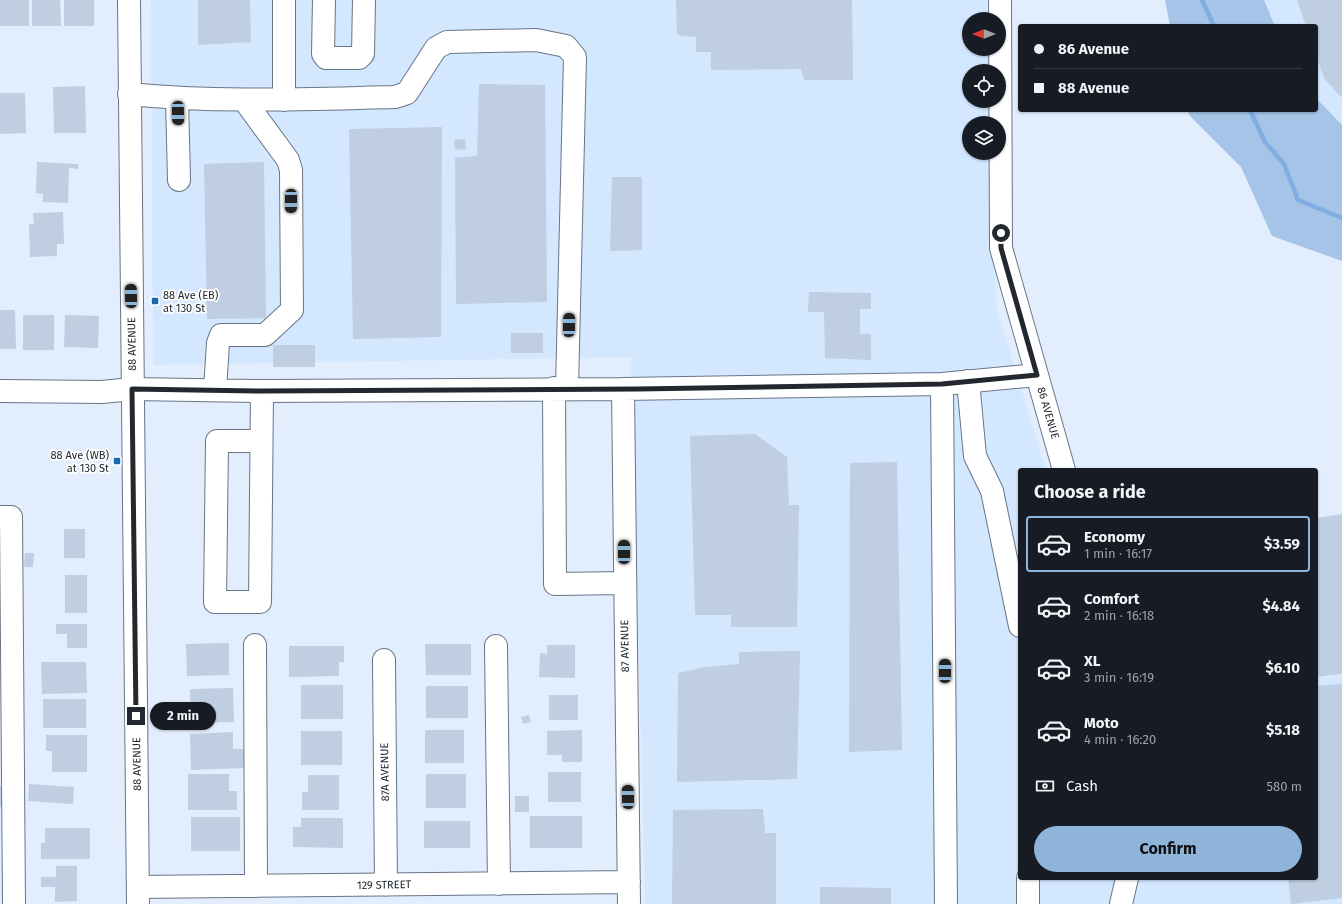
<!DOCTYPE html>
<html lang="en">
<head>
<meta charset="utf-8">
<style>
	:root { --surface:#171b24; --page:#20242c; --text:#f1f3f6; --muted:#9ea1a6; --line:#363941; --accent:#8fb4d9 }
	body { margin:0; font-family:"Fira Sans",sans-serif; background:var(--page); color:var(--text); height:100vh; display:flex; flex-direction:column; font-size:15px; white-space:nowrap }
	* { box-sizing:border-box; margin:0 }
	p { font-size:13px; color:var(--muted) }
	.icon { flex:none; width:22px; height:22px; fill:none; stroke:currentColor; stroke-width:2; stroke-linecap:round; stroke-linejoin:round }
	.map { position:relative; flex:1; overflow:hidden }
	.details { position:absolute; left:1018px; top:468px; width:300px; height:412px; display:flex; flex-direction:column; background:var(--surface); border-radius:4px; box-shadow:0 1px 3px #0004 }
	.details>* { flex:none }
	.guide { position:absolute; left:1018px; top:24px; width:300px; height:88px; border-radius:4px; box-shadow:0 1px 3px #0004; display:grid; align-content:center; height:88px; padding:0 16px; background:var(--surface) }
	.needle { width:26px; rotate:270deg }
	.fabs { position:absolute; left:962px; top:12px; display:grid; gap:8px }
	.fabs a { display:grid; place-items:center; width:44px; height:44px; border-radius:50%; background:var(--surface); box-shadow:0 1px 3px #0004; font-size:20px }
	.end { position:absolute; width:18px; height:18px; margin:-9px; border:5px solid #22282e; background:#fff; box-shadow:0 0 0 2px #fff }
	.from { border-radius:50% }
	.bubble { position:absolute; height:28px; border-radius:14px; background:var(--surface); box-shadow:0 1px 3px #0004; font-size:13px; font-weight:700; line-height:28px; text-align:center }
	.car { position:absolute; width:12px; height:24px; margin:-12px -6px; border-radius:5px; box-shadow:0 0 3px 1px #0007; background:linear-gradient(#222 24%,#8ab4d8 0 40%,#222 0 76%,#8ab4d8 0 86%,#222 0) }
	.guide b { display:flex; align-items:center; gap:14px; height:38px; font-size:15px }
	.guide b+b { border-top:1px solid var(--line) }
	.guide i { width:10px; height:10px; background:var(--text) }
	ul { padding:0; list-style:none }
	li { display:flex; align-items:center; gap:12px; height:56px; margin:0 8px 6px; padding:0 8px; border:2px solid transparent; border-radius:4px }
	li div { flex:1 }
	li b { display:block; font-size:15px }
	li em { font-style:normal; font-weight:700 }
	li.on { border-color:var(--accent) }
	li>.icon { width:36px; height:36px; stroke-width:1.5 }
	h2 { padding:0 16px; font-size:18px; line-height:48px }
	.pay { display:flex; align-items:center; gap:10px; height:44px; padding:0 16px; font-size:15px }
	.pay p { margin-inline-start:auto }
	.button { display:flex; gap:8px; margin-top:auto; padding:8px 16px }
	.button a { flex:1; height:46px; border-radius:24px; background:var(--accent); color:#111; font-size:16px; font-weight:700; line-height:46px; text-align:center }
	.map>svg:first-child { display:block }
	.built { fill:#d3e7ff }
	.green { fill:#a5c4e8 }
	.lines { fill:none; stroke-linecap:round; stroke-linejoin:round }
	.stream { stroke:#81ade2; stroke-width:4.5 }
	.building { fill:#bfcee0 }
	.minor-casing { stroke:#687585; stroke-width:24 }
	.major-casing { stroke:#687585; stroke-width:24 }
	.minor { stroke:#fff; stroke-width:22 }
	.major { stroke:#fff; stroke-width:22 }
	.route { stroke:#22282e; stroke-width:5 }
	.poi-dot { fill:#1767b5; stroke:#fff; stroke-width:1.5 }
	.labels { text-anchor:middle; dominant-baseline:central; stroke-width:3.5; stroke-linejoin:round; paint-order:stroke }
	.poi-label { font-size:11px; fill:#22282e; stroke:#fff; text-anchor:start }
	.street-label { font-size:11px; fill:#22282e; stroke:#fff }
</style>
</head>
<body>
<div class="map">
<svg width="1342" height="904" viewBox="0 0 1342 904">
	<rect width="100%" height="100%" fill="#e2eefd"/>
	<!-- built -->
	<path class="built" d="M151 0H987V19H969V49H988L989 71H969V101H990L991 123H969V153H992L996 306 1046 470H1020V878H1316V678L1342 675V904H645L631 357 153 365Z
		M1264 0H1342V125L1316 98V26H1275Z"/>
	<!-- green -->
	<path class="green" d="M1165 0H1264L1275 26H1170Z
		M1316 98 1342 125V261L1272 236 1241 167 1189 115 1188 110H1316Z"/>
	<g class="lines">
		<!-- stream -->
		<path class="stream" d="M1202 0 1214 26
			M1250 110 1265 142 1284 164 1298 200 1342 218"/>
	</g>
	<!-- building -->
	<path class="building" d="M0 0H29V26H0Z
		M32 0H60L61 26H32Z
		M64 0H94V26H64Z
		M198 0H250L251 42 198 45Z
		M676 0H852L853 80H804L801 69 711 70V52H696V37L677 35Z
		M1297 0H1342V98L1324 78 1316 55V26H1306Z
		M479 84 545 85 547 302 456 304 455 158 477 156Z
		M85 86 86 133H54L53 87Z
		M0 93H25L26 133 0 134Z
		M442 127 441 337 353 339 349 129Z
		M465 139 466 149 455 150 454 140Z
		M37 162 78 164V169L69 168 68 203 43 202V194L36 193Z
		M264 162 266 318 207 319 204 164Z
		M612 177H642V250L610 251Z
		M63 212 64 244H57V256L30 257 29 224H34L33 213Z
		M809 292 871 293V309H860V334H871V360L825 358 824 312H808Z
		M0 310H15L16 349H0Z
		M23 315H54V350H23Z
		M65 315 99 316 98 348 64 347Z
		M511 333H543V353H511Z
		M273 345H315V367H273Z
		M755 434 787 457 789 505H799L797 627H731V615H695L690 436Z
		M897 462 902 750 849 752 850 463Z
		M1342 514V674L1316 677V518Z
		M64 529H85V558H64Z
		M25 553H34L33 567H24Z
		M65 575H87V613H65Z
		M56 624H87V648H67V634H56Z
		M229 643V675L187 676 186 644Z
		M425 644H471V675H426Z
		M547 645H575V678L539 677 540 653 547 654Z
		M289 646H344V662H339V676L289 677Z
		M800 651 797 779 677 782 678 673 706 667 739 664V652Z
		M41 662H86L87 693 42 694Z
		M1342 684V898L1291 904 1288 878H1316V686Z
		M301 685H343V719H301Z
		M426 686H468V718H426Z
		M233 688 234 722 191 723 190 689Z
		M549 695H578V720H549Z
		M43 699H86V728H43Z
		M529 715 531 722 523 724 521 717Z
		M425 730H464V763H425Z
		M582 730V762H562V755H547V731Z
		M301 731H342V765H301Z
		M233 732V749H245V768L191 770 190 734Z
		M46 735H87V772H52V751H46Z
		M548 772H581V802H548Z
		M188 774H229V791H237V810H188Z
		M426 774H466V808H426Z
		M308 775H339V810H302V792H308Z
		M29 784 74 787 73 804 28 801Z
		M0 786H5V807H0Z
		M515 796H529V812H515Z
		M763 809 765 833H776V904H672L673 810Z
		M530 816H582V848H530Z
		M191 817H240V851H191Z
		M301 818H343V848L293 847V827H301Z
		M424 821H470V848H424Z
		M45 828H90V859H41V843H45Z
		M56 866H77V901L55 902V887H41V877H56Z
		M820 887 891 888V904H820Z"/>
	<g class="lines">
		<!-- minor casing -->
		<g class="minor-casing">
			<path id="minor" d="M284 0V100
				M324 0 323 54 326 58H359L363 54 364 0
				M1000 0 1001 248 1064 470
				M129 94C218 103 306 99 395 97L407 93 436 48 447 42 536 40 566 46 575 57 567 388
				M177 99 179 180
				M968 381 975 456 992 491 1020 626
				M942 384 946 904
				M554 388 555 584 624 583
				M623 389 629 904
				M215 390 218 343 221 335H265L292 310 291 170 288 160 244 100
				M0 391 102 392 132 389 262 391 623 389 942 384 1037 375
				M261 441H217L215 602H260L262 391
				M0 517H11L14 904
				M255 645 256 886
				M496 646 499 884
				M384 660 386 885
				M1028 878V904
				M138 887 629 882
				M1121 904 1127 878"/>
		</g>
		<!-- major casing -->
		<g class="major-casing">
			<path id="major" d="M129 0 138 904"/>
		</g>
		<!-- minor -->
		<use href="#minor" class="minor"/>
		<!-- major -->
		<use href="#major" class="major"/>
	</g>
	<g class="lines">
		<!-- route -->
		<path class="route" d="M136 716 132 389 262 391 638 389 942 384 1037 375 1001 248V233"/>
	</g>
	<!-- markers -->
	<g class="poi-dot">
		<rect x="151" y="297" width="8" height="8" rx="2"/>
		<rect x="113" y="457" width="8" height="8" rx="2"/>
	</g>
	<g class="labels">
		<!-- poi labels -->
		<g class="poi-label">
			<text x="163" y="295">88 Ave (EB)<tspan x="163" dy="13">at 130 St</tspan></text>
			<text x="109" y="455" text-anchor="end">88 Ave (WB)<tspan x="109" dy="13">at 130 St</tspan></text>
		</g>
		<!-- street labels -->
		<g class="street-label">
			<text transform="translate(132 344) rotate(-91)">88 AVENUE</text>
			<text transform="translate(1048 413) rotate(74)">86 AVENUE</text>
			<text transform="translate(625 646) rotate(-91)">87 AVENUE</text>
			<text transform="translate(137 764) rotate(-91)">88 AVENUE</text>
			<text transform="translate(385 772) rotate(-91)">87A AVENUE</text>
			<text transform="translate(384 885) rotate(-1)">129 STREET</text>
		</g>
	</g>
</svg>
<div class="fabs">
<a><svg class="needle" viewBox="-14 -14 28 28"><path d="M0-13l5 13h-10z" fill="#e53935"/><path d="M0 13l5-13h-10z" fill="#9ea1a6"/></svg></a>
<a><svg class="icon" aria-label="locate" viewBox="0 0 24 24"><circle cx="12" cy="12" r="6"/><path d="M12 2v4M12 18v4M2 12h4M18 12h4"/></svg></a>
<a><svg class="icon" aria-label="layers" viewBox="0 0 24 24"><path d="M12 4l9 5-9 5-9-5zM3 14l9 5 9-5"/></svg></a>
</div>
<i class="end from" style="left:1001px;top:233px"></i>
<i class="end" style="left:136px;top:716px"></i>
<div class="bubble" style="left:150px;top:702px;width:66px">2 min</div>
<i class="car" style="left:178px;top:113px;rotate:179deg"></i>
<i class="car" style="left:291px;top:201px;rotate:180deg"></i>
<i class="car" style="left:131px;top:296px;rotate:359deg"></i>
<i class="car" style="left:569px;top:325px;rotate:1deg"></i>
<i class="car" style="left:624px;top:552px;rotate:0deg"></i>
<i class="car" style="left:945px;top:671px;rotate:0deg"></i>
<i class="car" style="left:628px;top:797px;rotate:359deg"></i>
<div class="guide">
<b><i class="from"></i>86 Avenue</b>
<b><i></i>88 Avenue</b>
</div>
<section class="details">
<h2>Choose a ride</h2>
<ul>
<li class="on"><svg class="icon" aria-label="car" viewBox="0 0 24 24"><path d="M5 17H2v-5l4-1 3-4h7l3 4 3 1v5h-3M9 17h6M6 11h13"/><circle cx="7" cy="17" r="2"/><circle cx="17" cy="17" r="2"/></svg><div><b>Economy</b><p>1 min · 16:17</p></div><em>$3.59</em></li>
<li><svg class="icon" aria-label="car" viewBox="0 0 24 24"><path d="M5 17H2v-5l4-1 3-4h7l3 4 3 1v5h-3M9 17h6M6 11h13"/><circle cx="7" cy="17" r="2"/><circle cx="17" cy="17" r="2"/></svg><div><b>Comfort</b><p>2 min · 16:18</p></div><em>$4.84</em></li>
<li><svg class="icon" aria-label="car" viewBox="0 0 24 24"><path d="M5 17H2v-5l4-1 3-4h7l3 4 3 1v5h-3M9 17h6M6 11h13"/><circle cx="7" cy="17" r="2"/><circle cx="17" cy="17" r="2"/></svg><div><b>XL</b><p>3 min · 16:19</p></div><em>$6.10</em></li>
<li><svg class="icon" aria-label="car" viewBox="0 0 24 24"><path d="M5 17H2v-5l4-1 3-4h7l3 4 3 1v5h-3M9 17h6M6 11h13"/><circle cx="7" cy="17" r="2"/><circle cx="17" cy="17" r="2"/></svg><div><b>Moto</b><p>4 min · 16:20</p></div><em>$5.18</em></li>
</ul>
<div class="pay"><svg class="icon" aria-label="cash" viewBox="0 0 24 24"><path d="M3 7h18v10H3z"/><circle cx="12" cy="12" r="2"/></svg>Cash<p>580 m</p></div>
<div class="button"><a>Confirm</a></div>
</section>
</div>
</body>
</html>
